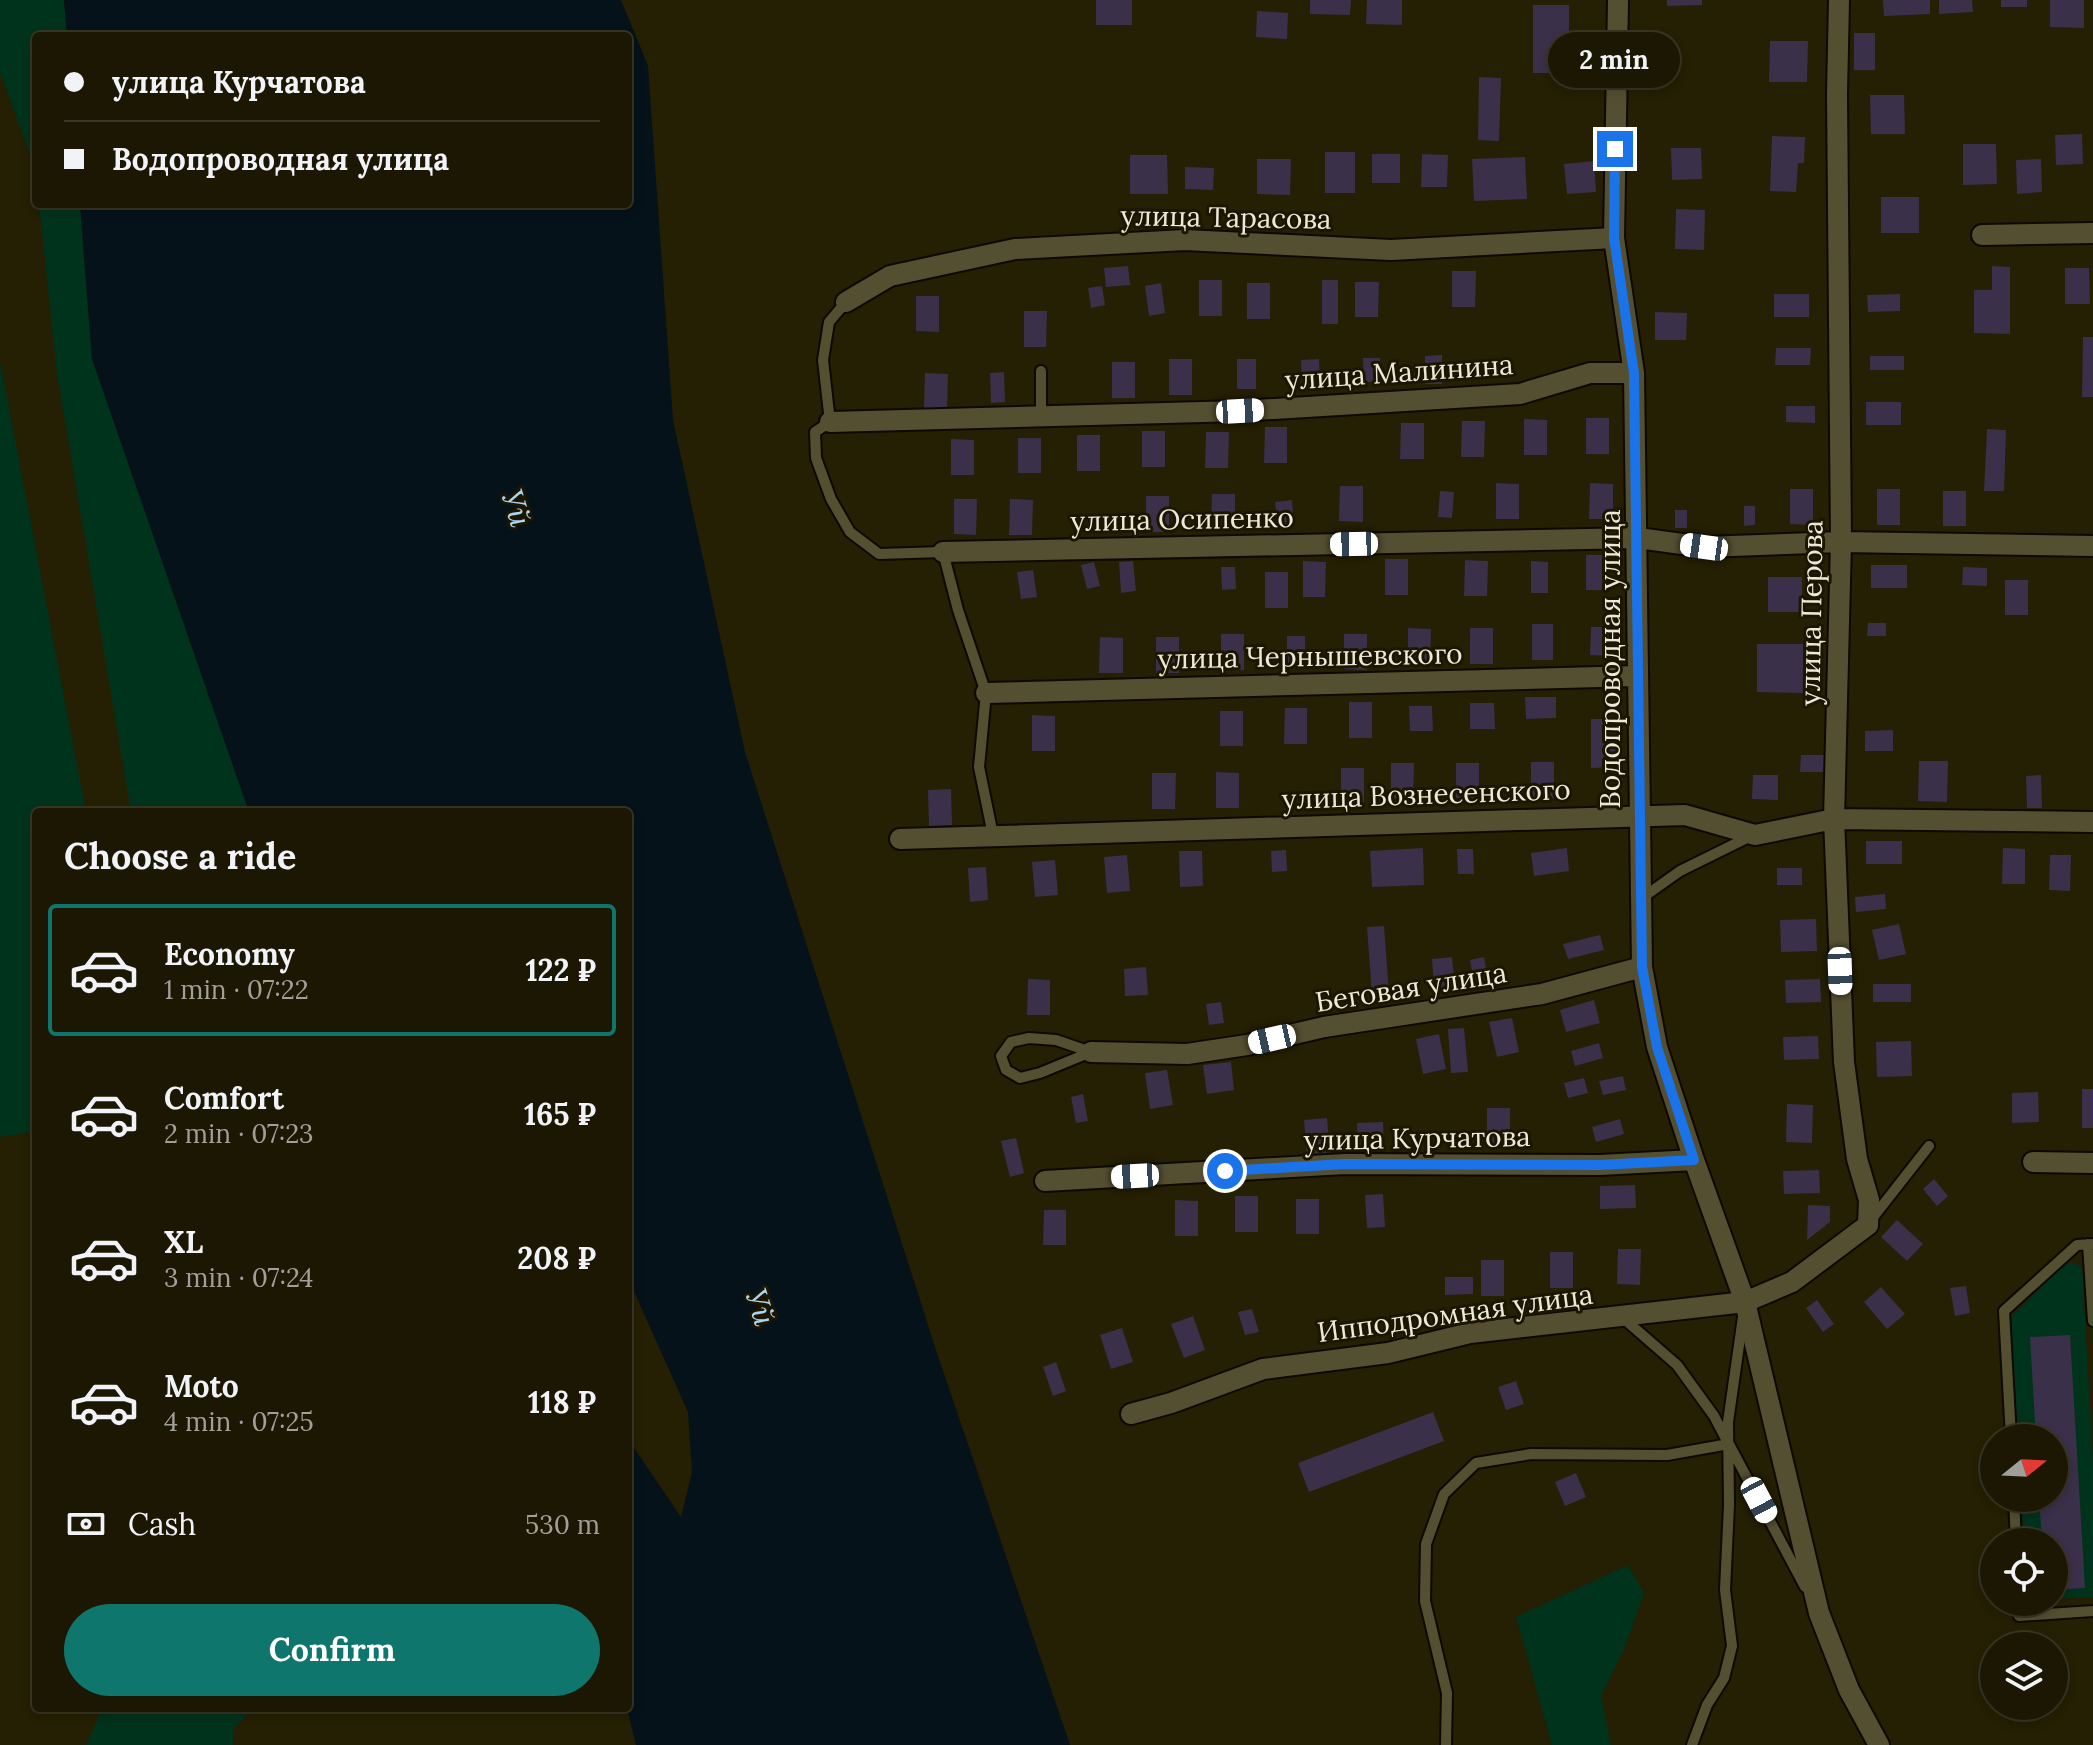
<!DOCTYPE html>
<html lang="en">
<head>
<meta charset="utf-8">
<style>
	:root { --surface:#1c1702; --page:#292411; --text:#f1f3f6; --muted:#a09f99; --line:#3a3624; --accent:#0f766e }
	body { margin:0; font-family:Lora,serif; background:var(--page); color:var(--text); height:100vh; display:flex; flex-direction:column; font-size:30px; white-space:nowrap }
	* { box-sizing:border-box; margin:0 }
	p { font-size:26px; color:var(--muted) }
	.icon { flex:none; width:44px; height:44px; fill:none; stroke:currentColor; stroke-width:2; stroke-linecap:round; stroke-linejoin:round }
	.map { position:relative; flex:1; overflow:hidden }
	.panel { position:absolute; left:32px; top:808px; width:600px; height:904px; display:flex; flex-direction:column; background:var(--surface); border-radius:8px; box-shadow:0 4px 12px #0003,0 0 0 2px var(--line) }
	.panel>* { flex:none }
	.banner { position:absolute; left:32px; top:32px; width:600px; height:176px; border-radius:8px; box-shadow:0 4px 12px #0003,0 0 0 2px var(--line); display:grid; align-content:center; height:176px; padding:0 32px; background:var(--surface) }
	.needle { width:52px; rotate:72deg }
	.buttons { position:absolute; left:1980px; top:1424px; display:grid; gap:16px }
	.buttons a { display:grid; place-items:center; width:88px; height:88px; border-radius:50%; background:var(--surface); box-shadow:0 4px 12px #0003,0 0 0 2px var(--line); font-size:40px }
	.end { position:absolute; width:36px; height:36px; margin:-18px; border:10px solid #1a73e8; background:#fff; box-shadow:0 0 0 4px #fff }
	.from { border-radius:50% }
	.bubble { position:absolute; height:56px; border-radius:28px; background:var(--surface); box-shadow:0 4px 12px #0003,0 0 0 2px var(--line); font-size:26px; font-weight:800; line-height:56px; text-align:center }
	.car { position:absolute; width:24px; height:48px; margin:-24px -12px; border-radius:10px; box-shadow:0 0 6px 2px #0007; background:linear-gradient(#fff 24%,#345 0 40%,#fff 0 76%,#345 0 86%,#fff 0) }
	.banner b { display:flex; align-items:center; gap:28px; height:76px; font-size:30px }
	.banner b+b { border-top:2px solid var(--line) }
	.banner i { width:20px; height:20px; background:var(--text) }
	ul { padding:0; list-style:none }
	li { display:flex; align-items:center; gap:24px; height:132px; margin:0 16px 12px; padding:0 16px; border:4px solid transparent; border-radius:8px }
	li div { flex:1 }
	li b { display:block; font-size:30px }
	li em { font-style:normal; font-weight:800 }
	li.on { border-color:var(--accent) }
	li>.icon { width:72px; height:72px; stroke-width:1.5 }
	h2 { padding:0 32px; font-size:36px; line-height:96px }
	.pay { display:flex; align-items:center; gap:20px; height:88px; padding:0 32px; font-size:30px }
	.pay p { margin-inline-start:auto }
	.cta { display:flex; gap:16px; margin-top:auto; padding:16px 32px }
	.cta a { flex:1; height:92px; border-radius:48px; background:var(--accent); color:#fff; font-size:32px; font-weight:800; line-height:92px; text-align:center }
	.map>svg:first-child { display:block }
	.green { fill:#00331c }
	.water { fill:#05121a }
	.building { fill:#3a3049 }
	.lines { fill:none; stroke-linecap:round; stroke-linejoin:round }
	.lane-casing { stroke:#0e0900; stroke-width:14 }
	.street-casing { stroke:#0e0900; stroke-width:24 }
	.lane { stroke:#554f32; stroke-width:10 }
	.street { stroke:#554f32; stroke-width:20 }
	.route { stroke:#1a73e8; stroke-width:10 }
	.labels { text-anchor:middle; dominant-baseline:central; stroke-width:6; stroke-linejoin:round; paint-order:stroke }
	.street-label { font-size:28px; fill:#ece9d8; stroke:#1c1600 }
	.water-label { font-size:30px; font-style:italic; fill:#aad6f4; stroke:#1c1600 }
</style>
</head>
<body>
<div class="map">
<svg width="2093" height="1745" viewBox="0 0 2093 1745">
	<rect width="100%" height="100%" fill="#251f03"/>
	<!-- green -->
	<path class="green" d="M0 0H64L67 36H36V172L0 72Z
		M39 204H80L92 359 249 812H131L57 374Z
		M0 361 86 812H36V1131L0 1137Z
		M2067 1262 2082 1266 2093 1461V1597L2054 1599V1542H2024L2021 1498H2054V1438H2018L2011 1317Z
		M1628 1565 1644 1593 1624 1649 1601 1696 1611 1745H1552L1516 1617Z
		M102 1708H252L234 1729 233 1745H86Z"/>
	<!-- water -->
	<path class="water" d="M64 0H621L648 66 673 420 745 752 936 1350 1070 1745H636L627 1708 628 1439 681 1517 692 1472 688 1412 628 1278V812H249L92 359 80 204H628V36H67Z"/>
	<!-- building -->
	<path class="building" d="M1096 0H1132V25H1096Z
		M1310 0H1351L1350 15 1310 14Z
		M1367 0H1402V25L1366 24Z
		M1667 0H1702V5L1667 6Z
		M1883 0H1930V14L1884 16Z
		M1939 0H1972L1973 12 1939 14Z
		M2001 0H2027V7H2001Z
		M2050 0H2084V28L2050 27Z
		M1533 5H1569V73H1533Z
		M1257 11 1288 13 1287 39 1256 37Z
		M1854 33H1875V70H1854Z
		M1770 41H1808L1807 82H1769Z
		M1479 77 1501 78 1499 141 1478 140Z
		M1870 95H1904L1905 134H1871Z
		M2082 134 2083 164 2056 165 2055 135Z
		M1772 136 1805 137 1804 163H1798L1796 192 1770 191Z
		M1963 144H1996L1997 184 1963 185Z
		M1671 148H1701L1702 179 1672 180Z
		M1325 152H1355V193H1325Z
		M1372 154H1400V183H1372Z
		M1422 154 1448 155 1447 187H1421Z
		M1130 155H1167L1168 194H1130Z
		M1525 157 1527 199 1474 201 1472 159Z
		M1257 159H1291L1290 195 1257 194Z
		M2041 159 2042 192 2017 194 2016 160Z
		M1594 161 1596 192 1567 194 1564 164Z
		M1185 167 1214 168 1213 190 1185 189Z
		M1881 197H1919V233H1881Z
		M1676 209 1705 210 1704 250 1675 249Z
		M1128 266 1130 285 1106 287 1104 268Z
		M1992 266 2010 267V334L1974 333V290H1992Z
		M2065 268H2089L2090 304H2065Z
		M1452 271H1476L1475 307H1452Z
		M1199 280H1222V316H1199Z
		M1322 280H1338V324H1322Z
		M1355 282H1379L1378 317H1355Z
		M1161 283 1165 313 1149 316 1145 286Z
		M1247 283H1270V319H1247Z
		M1102 286 1105 305 1091 308 1088 288Z
		M1774 294H1809V317H1774Z
		M1900 294V311L1868 312 1867 295Z
		M916 296H939V332L916 331Z
		M1024 311H1047L1046 347H1024Z
		M1655 312 1687 313 1686 340H1655Z
		M2083 337H2093V397H2082Z
		M1776 348H1811L1810 365H1775Z
		M1442 355V384H1425V356Z
		M1870 356H1904V370H1870Z
		M1363 358H1380L1381 382H1364Z
		M1169 359H1192V395H1169Z
		M1237 359H1256V389H1237Z
		M1319 359 1320 385 1302 386 1301 360Z
		M1112 362H1135V398H1112Z
		M1004 372 1005 402 991 403 990 373Z
		M925 373 948 374 947 409H924Z
		M1866 402H1901V425H1866Z
		M1786 406H1815V423L1786 422Z
		M1586 418H1609V454H1586Z
		M1524 419 1547 420V455H1524Z
		M1462 421H1485L1484 457H1461Z
		M1401 423H1424V459H1400Z
		M1265 427H1287V463H1264Z
		M1987 429 2006 430 2004 491H1984Z
		M1142 431H1165V467H1142Z
		M1206 432H1229L1228 468H1205Z
		M1077 435H1100V471H1077Z
		M1018 438H1041V473H1018Z
		M951 439 974 440V475H951Z
		M1496 483 1519 484V519H1496Z
		M1590 483 1613 484V519H1589Z
		M1340 486H1363V522L1339 521Z
		M1790 489H1813V525L1790 524Z
		M1877 489H1900V525H1877Z
		M1440 491 1454 492 1452 518 1438 517Z
		M1943 491H1966V526H1943Z
		M1212 494H1235V530H1211Z
		M1146 496H1169V532H1146Z
		M954 499H977L976 535 954 534Z
		M1010 499 1033 500 1032 535H1009Z
		M1292 500 1294 525 1278 527 1275 502Z
		M1744 506H1755V525L1744 526Z
		M1675 510H1687V528H1675Z
		M1586 555H1609V590H1586Z
		M1385 559H1408V595H1385Z
		M1465 560 1488 561 1487 596H1464Z
		M1133 561 1136 591 1121 593 1119 562Z
		M1303 561 1326 562 1325 597H1303Z
		M1531 561 1548 562V593H1531Z
		M1094 562 1100 586 1087 589 1081 565Z
		M1871 565H1907V588H1871Z
		M1221 567H1235L1236 589 1222 590Z
		M1963 567 1987 568V586L1962 585Z
		M1033 570 1037 597 1021 599 1017 572Z
		M1265 572H1288V608H1265Z
		M1768 577H1802V612H1768Z
		M2005 580H2028V615H2005Z
		M1868 623H1886V636H1867Z
		M1532 624H1553V660H1532Z
		M1591 627H1614L1613 656 1590 655Z
		M1408 628 1431 629 1430 664H1408Z
		M1470 628H1493V664H1470Z
		M1221 634H1244V670H1221Z
		M1344 634H1367V670L1344 669Z
		M1287 636H1305V666H1287Z
		M1100 637 1123 638V673H1099Z
		M1156 637H1179V673H1156Z
		M1757 644H1803L1804 693 1757 692Z
		M1525 697H1556V718L1526 719Z
		M1349 702H1372V738H1349Z
		M1470 703H1494L1495 729H1470Z
		M1409 706H1432L1433 731H1410Z
		M1285 708H1307V744H1284Z
		M1220 711H1243V746H1220Z
		M1032 715 1055 716V751H1032Z
		M1591 719H1616V767L1591 768Z
		M1893 730V751H1865V731Z
		M1801 755H1824V772H1800Z
		M1919 761H1948L1947 802 1918 801Z
		M1531 762H1554V798H1531Z
		M1391 763H1414L1413 799 1391 798Z
		M1456 763H1479V798H1456Z
		M1341 768H1364V804L1341 803Z
		M1216 772 1239 773V808H1216Z
		M1152 773H1176L1175 809H1152Z
		M1753 775H1778V800L1752 799Z
		M2041 775 2042 808H2027L2026 776Z
		M951 789 952 825 929 826 928 790Z
		M1866 841H1902V864H1866Z
		M1423 848 1424 885 1372 887 1370 851Z
		M1567 848 1569 871 1534 876 1531 853Z
		M2003 848 2025 849V884H2002Z
		M1457 849H1473L1474 874H1458Z
		M1286 850 1287 871 1272 872 1271 851Z
		M1179 851H1202L1203 886 1180 887Z
		M1127 855 1130 891 1107 893 1104 857Z
		M2050 855H2071L2070 891 2049 890Z
		M1055 860 1058 895 1035 897 1032 862Z
		M986 867 988 900 970 902 968 868Z
		M1777 868H1802V885H1777Z
		M1885 894 1886 909 1856 912 1855 897Z
		M1816 919 1817 951 1781 952 1780 920Z
		M1899 924 1906 954 1879 960 1872 930Z
		M1384 926 1389 994 1372 995 1367 927Z
		M1600 935 1604 950 1568 959 1563 944Z
		M1452 957 1455 986 1434 988 1432 959Z
		M1484 957 1488 980 1474 982 1470 960Z
		M1146 967 1148 995 1125 996 1124 969Z
		M1028 979 1050 980V1015H1027Z
		M1820 979 1821 1002 1786 1003 1785 980Z
		M1873 984H1911V1002H1873Z
		M1594 1000 1600 1023 1566 1032 1560 1010Z
		M1221 1002 1224 1023 1209 1025 1206 1004Z
		M1512 1018 1519 1052 1497 1057 1489 1022Z
		M1464 1028 1468 1072 1451 1073 1448 1029Z
		M1439 1034 1446 1069 1423 1074 1416 1039Z
		M1818 1036 1819 1059 1784 1060 1783 1037Z
		M1911 1041 1912 1076 1877 1077 1876 1042Z
		M1599 1043 1603 1058 1575 1066 1571 1051Z
		M1231 1062 1234 1090 1207 1094 1203 1065Z
		M1167 1070 1173 1105 1150 1109 1145 1073Z
		M1623 1076 1626 1090 1603 1095 1599 1081Z
		M1584 1078 1588 1093 1568 1098 1564 1083Z
		M2082 1089H2093V1128H2082Z
		M2038 1092 2039 1122 2012 1123V1093Z
		M1083 1094 1088 1121 1076 1123 1071 1097Z
		M1787 1104 1813 1105 1812 1143 1786 1142Z
		M1487 1108H1510V1144H1487Z
		M1327 1118 1330 1154 1307 1155 1304 1120Z
		M1620 1119 1624 1134 1596 1142 1592 1127Z
		M1383 1122 1384 1149 1358 1150 1357 1123Z
		M1016 1138 1024 1173 1010 1177 1001 1141Z
		M1819 1170 1820 1193 1784 1194 1783 1171Z
		M1934 1179 1948 1196 1937 1206 1923 1189Z
		M1635 1185 1636 1208 1600 1209V1186Z
		M1383 1194 1385 1227 1367 1228 1365 1195Z
		M1235 1196H1258V1232H1235Z
		M1296 1199H1319V1234H1296Z
		M1175 1200 1198 1201V1236H1175Z
		M1808 1205 1830 1206V1222L1807 1240Z
		M1044 1210H1066V1245H1043Z
		M1897 1220 1923 1244 1907 1261 1881 1237Z
		M1618 1249H1641L1640 1285 1617 1284Z
		M1550 1252H1573V1288H1550Z
		M1481 1260H1504V1296H1481Z
		M1445 1277H1473V1294L1445 1295Z
		M1966 1286 1970 1313 1955 1316 1950 1288Z
		M1881 1287 1905 1314 1887 1329 1864 1302Z
		M1817 1300 1834 1324 1823 1332 1806 1308Z
		M1252 1309 1259 1332 1245 1335 1238 1312Z
		M1193 1316 1205 1350 1184 1358 1171 1324Z
		M1122 1328 1133 1362 1111 1369 1100 1335Z
		M2070 1335 2085 1588 2054 1590V1542H2042L2039 1498H2054V1438H2036L2030 1337Z
		M1056 1362 1066 1391 1053 1396 1043 1367Z
		M1516 1381 1524 1404 1506 1410 1498 1387Z
		M1433 1412 1444 1441 1309 1492 1298 1463Z
		M1576 1473 1586 1497 1565 1506 1555 1482Z"/>
	<g class="lines">
		<!-- lane casing -->
		<g class="lane-casing">
			<path id="lane" d="M846 302 829 322 823 360 830 422 815 432 816 458 831 499 850 532 879 554 943 552 958 610 986 693 979 767 993 835
				M1041 416V371
				M1642 898 1680 871 1753 835
				M1029 1038 1056 1040 1091 1052 1040 1073 1020 1078 1006 1070 1001 1056 1011 1042Z
				M1871 1220 1929 1146
				M2088 1244 2093 1321
				M1623 1318 1677 1365 1714 1416 1726 1439
				M2011 1438 2004 1311 2077 1245 2093 1244
				M2014 1498 2016 1542
				M2019 1602V1616L2093 1611
				M1446 1745 1447 1693 1425 1601 1426 1544 1444 1494 1476 1463 1531 1454 1667 1455 1729 1444 1805 1587
				M1692 1745 1707 1705 1724 1678 1732 1646 1725 1590 1729 1505 1728 1422 1743 1317"/>
		</g>
		<!-- street casing -->
		<g class="street-casing">
			<path id="street" d="M1618 0 1614 238 1634 373 1642 967 1657 1047 1694 1160 1745 1302 1819 1613 1849 1690 1879 1745
				M1982 235 2093 233
				M846 302 890 276 1015 249 1185 240 1391 250 1614 238
				M830 422 1240 411 1520 394 1590 373H1634
				M943 552 1638 538 1704 547 1841 542 2093 546
				M986 693 1637 676
				M900 839 1685 815 1755 835 1834 819 2093 822
				M1091 1052 1187 1054 1247 1045 1324 1027 1542 994 1642 967
				M2033 1162 2093 1163
				M1045 1181 1345 1164 1600 1165 1694 1160
				M1131 1414 1171 1403 1263 1369 1388 1353 1470 1333 1745 1302 1792 1282 1868 1225 1869 1200 1857 1159 1844 1062 1834 819 1841 542 1837 94 1839 0"/>
		</g>
		<!-- lane -->
		<use href="#lane" class="lane"/>
		<!-- street -->
		<use href="#street" class="street"/>
	</g>
	<g class="lines">
		<!-- route -->
		<path class="route" d="M1225 1171 1345 1164 1600 1165 1694 1160 1657 1047 1642 967 1634 373 1614 238 1615 149"/>
	</g>
	<g class="labels">
		<!-- street labels -->
		<g class="street-label">
			<text transform="translate(1226 217) rotate(1)">улица Тарасова</text>
			<text transform="translate(1399 372) rotate(-4)">улица Малинина</text>
			<text transform="translate(1182 519) rotate(-1)">улица Осипенко</text>
			<text transform="translate(1811 613) rotate(-89)">улица Перова</text>
			<text transform="translate(1310 656) rotate(-1)">улица Чернышевского</text>
			<text transform="translate(1610 659) rotate(-90)">Водопроводная улица</text>
			<text transform="translate(1426 794) rotate(-2)">улица Вознесенского</text>
			<text transform="translate(1411 987) rotate(-9)">Беговая улица</text>
			<text transform="translate(1417 1138) rotate(-1)">улица Курчатова</text>
			<text transform="translate(1455 1313) rotate(-8)">Ипподромная улица</text>
		</g>
		<!-- water labels -->
		<g class="water-label">
			<text transform="translate(517 508) rotate(73)">Уй</text>
			<text transform="translate(761 1307) rotate(73)">Уй</text>
		</g>
	</g>
</svg>
<div class="buttons">
<a><svg class="needle" viewBox="-14 -14 28 28"><path d="M0-13l5 13h-10z" fill="#e53935"/><path d="M0 13l5-13h-10z" fill="#a09f99"/></svg></a>
<a><svg class="icon" aria-label="locate" viewBox="0 0 24 24"><circle cx="12" cy="12" r="6"/><path d="M12 2v4M12 18v4M2 12h4M18 12h4"/></svg></a>
<a><svg class="icon" aria-label="layers" viewBox="0 0 24 24"><path d="M12 4l9 5-9 5-9-5zM3 14l9 5 9-5"/></svg></a>
</div>
<i class="end from" style="left:1225px;top:1171px"></i>
<i class="end" style="left:1615px;top:149px"></i>
<div class="bubble" style="left:1548px;top:32px;width:132px">2 min</div>
<i class="car" style="left:1240px;top:411px;rotate:87deg"></i>
<i class="car" style="left:1354px;top:544px;rotate:269deg"></i>
<i class="car" style="left:1704px;top:547px;rotate:278deg"></i>
<i class="car" style="left:1840px;top:971px;rotate:178deg"></i>
<i class="car" style="left:1272px;top:1039px;rotate:257deg"></i>
<i class="car" style="left:1135px;top:1176px;rotate:267deg"></i>
<i class="car" style="left:1759px;top:1500px;rotate:152deg"></i>
<div class="banner">
<b><i class="from"></i>улица Курчатова</b>
<b><i></i>Водопроводная улица</b>
</div>
<section class="panel">
<h2>Choose a ride</h2>
<ul>
<li class="on"><svg class="icon" aria-label="car" viewBox="0 0 24 24"><path d="M5 17H2v-5l4-1 3-4h7l3 4 3 1v5h-3M9 17h6M6 11h13"/><circle cx="7" cy="17" r="2"/><circle cx="17" cy="17" r="2"/></svg><div><b>Economy</b><p>1 min · 07:22</p></div><em>122 ₽</em></li>
<li><svg class="icon" aria-label="car" viewBox="0 0 24 24"><path d="M5 17H2v-5l4-1 3-4h7l3 4 3 1v5h-3M9 17h6M6 11h13"/><circle cx="7" cy="17" r="2"/><circle cx="17" cy="17" r="2"/></svg><div><b>Comfort</b><p>2 min · 07:23</p></div><em>165 ₽</em></li>
<li><svg class="icon" aria-label="car" viewBox="0 0 24 24"><path d="M5 17H2v-5l4-1 3-4h7l3 4 3 1v5h-3M9 17h6M6 11h13"/><circle cx="7" cy="17" r="2"/><circle cx="17" cy="17" r="2"/></svg><div><b>XL</b><p>3 min · 07:24</p></div><em>208 ₽</em></li>
<li><svg class="icon" aria-label="car" viewBox="0 0 24 24"><path d="M5 17H2v-5l4-1 3-4h7l3 4 3 1v5h-3M9 17h6M6 11h13"/><circle cx="7" cy="17" r="2"/><circle cx="17" cy="17" r="2"/></svg><div><b>Moto</b><p>4 min · 07:25</p></div><em>118 ₽</em></li>
</ul>
<div class="pay"><svg class="icon" aria-label="cash" viewBox="0 0 24 24"><path d="M3 7h18v10H3z"/><circle cx="12" cy="12" r="2"/></svg>Cash<p>530 m</p></div>
<div class="cta"><a>Confirm</a></div>
</section>
</div>
</body>
</html>
